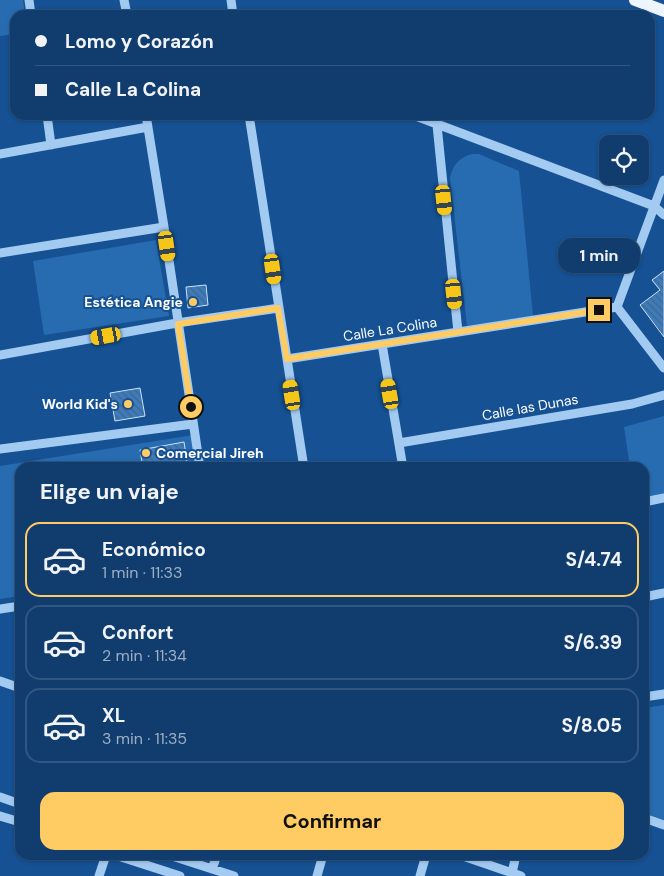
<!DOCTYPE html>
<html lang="es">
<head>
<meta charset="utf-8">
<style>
	:root { --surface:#103d6e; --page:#1e4876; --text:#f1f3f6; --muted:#9caec2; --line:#305681; --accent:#ffcb63 }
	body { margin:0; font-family:"DM Sans",sans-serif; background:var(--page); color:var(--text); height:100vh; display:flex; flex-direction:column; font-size:19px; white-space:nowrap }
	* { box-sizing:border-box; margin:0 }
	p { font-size:16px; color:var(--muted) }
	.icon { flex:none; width:28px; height:28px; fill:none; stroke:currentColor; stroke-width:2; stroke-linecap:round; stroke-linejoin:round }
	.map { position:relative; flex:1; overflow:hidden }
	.details { position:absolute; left:15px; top:462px; width:634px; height:398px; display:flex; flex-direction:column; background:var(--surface); border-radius:15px; box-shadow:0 1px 4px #0004,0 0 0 1px var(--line) }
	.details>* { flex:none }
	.top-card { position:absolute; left:10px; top:10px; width:645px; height:110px; border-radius:15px; box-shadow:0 1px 4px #0004,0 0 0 1px var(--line); display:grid; align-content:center; height:110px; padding:0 25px; background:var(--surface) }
	.tools { position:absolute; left:599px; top:135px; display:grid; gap:10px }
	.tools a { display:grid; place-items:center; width:50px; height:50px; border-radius:10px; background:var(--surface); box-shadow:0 1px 4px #0004,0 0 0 1px var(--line); font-size:25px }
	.end { position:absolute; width:22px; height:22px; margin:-11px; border:6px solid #ffcb63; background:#111; box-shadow:0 0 0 2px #111 }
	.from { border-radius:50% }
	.bubble { position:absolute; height:35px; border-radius:15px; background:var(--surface); box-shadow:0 1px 4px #0004,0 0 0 1px var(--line); font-size:16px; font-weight:700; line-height:35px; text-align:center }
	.car { position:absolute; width:15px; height:30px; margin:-15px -8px; border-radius:6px; box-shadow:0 0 4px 1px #0007; background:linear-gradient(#f5c518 24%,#345 0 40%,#f5c518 0 76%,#345 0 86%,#f5c518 0) }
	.top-card b { display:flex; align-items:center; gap:18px; height:48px; font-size:19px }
	.top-card b+b { border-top:1px solid var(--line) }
	.top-card i { width:12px; height:12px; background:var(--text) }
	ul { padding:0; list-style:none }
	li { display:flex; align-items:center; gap:15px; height:75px; margin:0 10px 8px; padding:0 15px; border:2px solid var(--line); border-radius:15px }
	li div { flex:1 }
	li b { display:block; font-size:19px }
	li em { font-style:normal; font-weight:700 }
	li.current { border-color:var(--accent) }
	li>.icon { width:45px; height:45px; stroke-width:1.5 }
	h2 { padding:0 25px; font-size:22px; line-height:60px }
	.primary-button { display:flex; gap:10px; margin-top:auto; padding:10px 25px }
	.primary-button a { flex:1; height:58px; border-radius:15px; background:var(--accent); color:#111; font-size:20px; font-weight:700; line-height:58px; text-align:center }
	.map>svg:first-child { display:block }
	.park { fill:#276cb1 }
	.building { fill:url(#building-back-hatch); stroke:#cae3fc }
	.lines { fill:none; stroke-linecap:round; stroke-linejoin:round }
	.path { stroke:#a3caf1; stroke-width:2; stroke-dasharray:2.5 4; stroke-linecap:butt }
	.minor { stroke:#a3caf1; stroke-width:9 }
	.major { stroke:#edf5ff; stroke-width:12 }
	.route { stroke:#ffcb63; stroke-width:6 }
	.poi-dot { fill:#ffcb63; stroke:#155193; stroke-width:2 }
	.labels { text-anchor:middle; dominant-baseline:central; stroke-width:4; stroke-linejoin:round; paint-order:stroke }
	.poi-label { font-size:14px; font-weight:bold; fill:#fff; stroke:#155193; text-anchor:end }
	.street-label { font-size:14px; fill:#fff; stroke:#155193 }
</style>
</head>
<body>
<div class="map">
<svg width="664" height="876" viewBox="0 0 664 876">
	<defs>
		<pattern id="building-back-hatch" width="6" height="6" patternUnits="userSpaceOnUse" patternTransform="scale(1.25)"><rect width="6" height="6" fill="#3d7bba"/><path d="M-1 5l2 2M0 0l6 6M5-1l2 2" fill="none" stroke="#468"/></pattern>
	</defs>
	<rect width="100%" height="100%" fill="#155193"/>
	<!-- park -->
	<path class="park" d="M0 0H23L25 15H15V34L0 36Z
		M472 154H479L519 171 533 316 467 326 450 178C453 164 459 158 472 154Z
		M156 240 169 316 44 335 33 261Z
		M664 416V500L644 503V468L630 467 624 427Z
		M193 435 197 467 20 468V596L0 599V466Z
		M664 705V820L644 813V708Z"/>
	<!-- building -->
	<path class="building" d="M664 271V337L640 305 660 290 652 280Z
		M206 285 208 305 188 308 186 287Z
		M140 388 145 416 115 421 110 393Z
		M184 442 188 468H143L140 450Z"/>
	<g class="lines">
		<!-- path -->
		<path class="path" d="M154 855 160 857"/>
		<!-- minor -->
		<path class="minor" d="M29 0 31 15
			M124 0 127 15
			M231 0 233 15
			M47 115 51 145
			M146 115 164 227 200 468
			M249 115 304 468
			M413 115 654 206 664 215
			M437 125 458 332
			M0 154 148 127
			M0 253 164 227
			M617 307 664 180
			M617 307 664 368
			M382 344 403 468
			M0 355 177 323 279 308
			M287 359 617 307
			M399 443 632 404 664 395
			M0 449 193 424
			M644 502 664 498
			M644 597 664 593
			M0 609 20 606
			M0 681 20 688
			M644 697 664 694
			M0 797 20 804
			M0 816 20 822
			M644 818 664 825
			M115 855 180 876
			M169 855 234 876
			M460 855 521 876
			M212 869 217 855
			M512 873 516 855
			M99 876 106 855
			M317 876 323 855
			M420 876 426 855"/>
		<!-- major -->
		<path class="major" d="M635 0 664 11"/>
	</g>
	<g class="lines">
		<!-- route -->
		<path class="route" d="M191 407 178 324 278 308 287 359 599 310"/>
	</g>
	<!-- markers -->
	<g class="poi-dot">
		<circle cx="193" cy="302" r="5"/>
		<circle cx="128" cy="404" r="5"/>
		<circle cx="146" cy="453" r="5"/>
	</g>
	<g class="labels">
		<!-- poi labels -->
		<g class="poi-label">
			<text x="183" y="302">Estética Angie</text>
			<text x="118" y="404">World Kid's</text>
			<text x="156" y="453" text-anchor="start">Comercial Jireh</text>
		</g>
		<!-- street labels -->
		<g class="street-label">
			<text transform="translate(390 329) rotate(-9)">Calle La Colina</text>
			<text transform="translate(530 407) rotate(-10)">Calle las Dunas</text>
		</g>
	</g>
</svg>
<div class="tools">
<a><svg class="icon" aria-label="locate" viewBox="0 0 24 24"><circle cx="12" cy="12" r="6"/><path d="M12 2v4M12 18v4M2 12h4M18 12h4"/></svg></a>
</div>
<i class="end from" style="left:191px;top:407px"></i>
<i class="end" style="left:599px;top:310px"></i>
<div class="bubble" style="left:558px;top:238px;width:82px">1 min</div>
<i class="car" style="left:444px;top:200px;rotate:174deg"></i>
<i class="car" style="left:167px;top:246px;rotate:172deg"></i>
<i class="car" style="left:273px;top:269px;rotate:172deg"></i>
<i class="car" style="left:454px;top:294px;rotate:174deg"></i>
<i class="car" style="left:106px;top:336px;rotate:260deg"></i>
<i class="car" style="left:390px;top:394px;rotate:350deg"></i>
<i class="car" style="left:292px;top:395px;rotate:351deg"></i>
<div class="top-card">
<b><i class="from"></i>Lomo y Corazón</b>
<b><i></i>Calle La Colina</b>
</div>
<section class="details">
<h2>Elige un viaje</h2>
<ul>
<li class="current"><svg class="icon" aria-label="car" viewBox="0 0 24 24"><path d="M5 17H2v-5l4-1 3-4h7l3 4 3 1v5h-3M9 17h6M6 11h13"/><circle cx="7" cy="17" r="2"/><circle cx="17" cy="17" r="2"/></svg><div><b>Económico</b><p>1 min · 11:33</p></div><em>S/4.74</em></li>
<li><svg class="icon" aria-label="car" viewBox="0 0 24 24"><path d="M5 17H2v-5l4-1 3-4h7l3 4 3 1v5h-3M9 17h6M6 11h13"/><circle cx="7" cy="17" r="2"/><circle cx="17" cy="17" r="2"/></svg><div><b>Confort</b><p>2 min · 11:34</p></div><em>S/6.39</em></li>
<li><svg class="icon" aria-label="car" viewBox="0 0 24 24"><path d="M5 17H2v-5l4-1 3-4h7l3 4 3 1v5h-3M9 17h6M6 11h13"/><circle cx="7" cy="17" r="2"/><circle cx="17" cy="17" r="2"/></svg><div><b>XL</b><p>3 min · 11:35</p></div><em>S/8.05</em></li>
</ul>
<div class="primary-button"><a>Confirmar</a></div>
</section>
</div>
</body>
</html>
